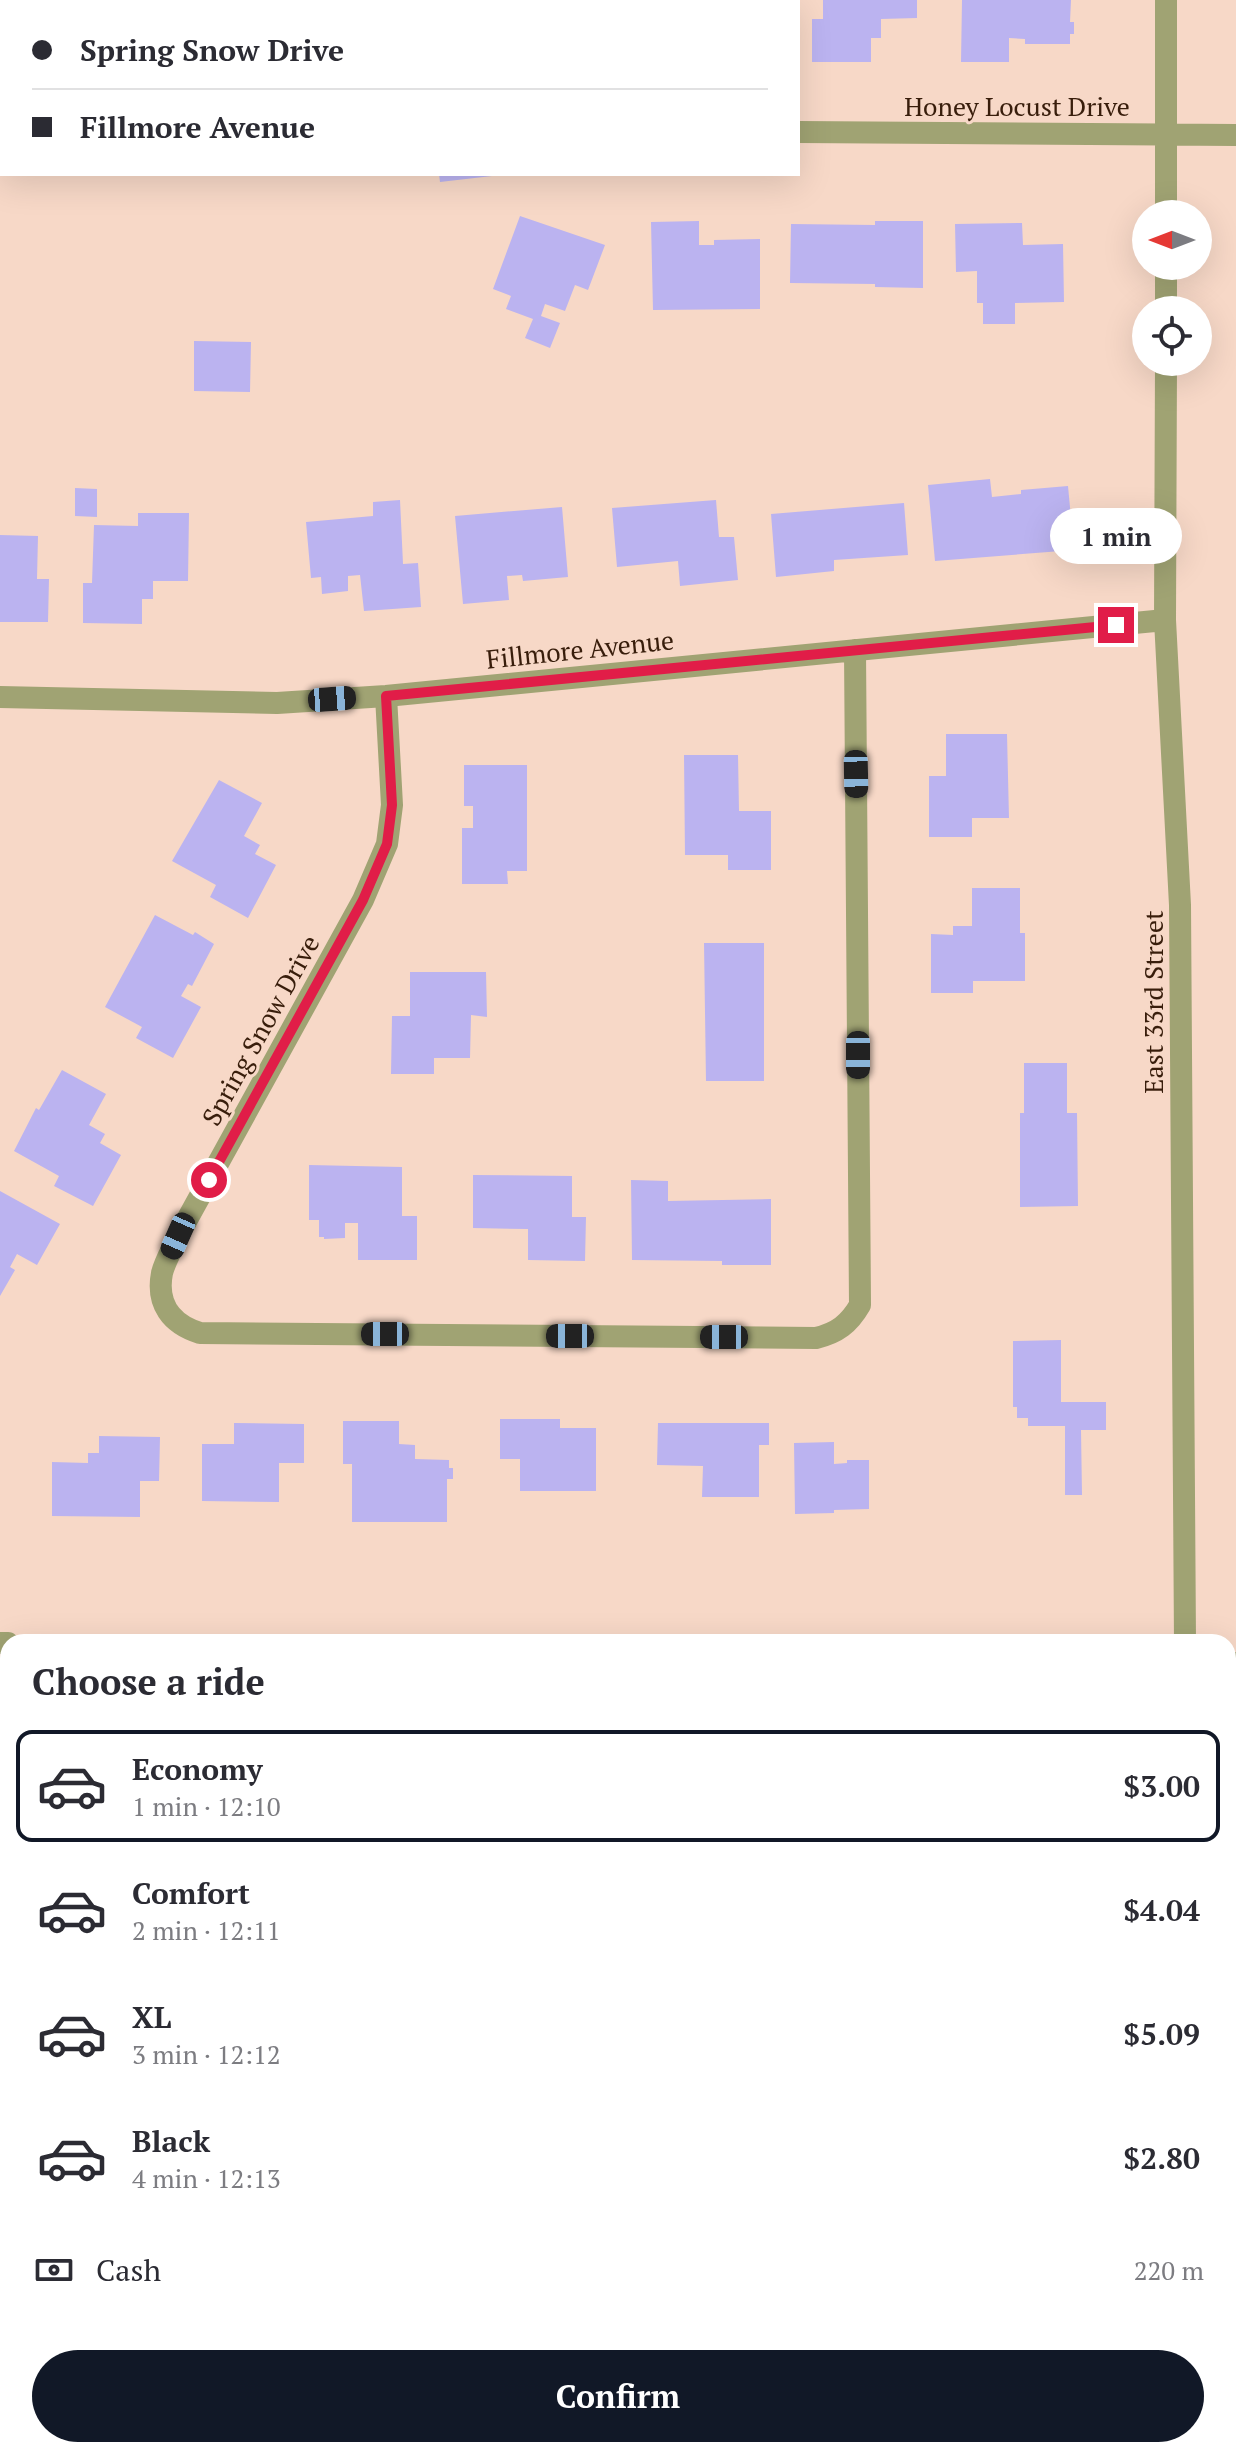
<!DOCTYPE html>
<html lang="en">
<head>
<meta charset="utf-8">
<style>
	:root { --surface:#fff; --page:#f7f7f7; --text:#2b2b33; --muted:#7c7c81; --line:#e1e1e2; --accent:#111827 }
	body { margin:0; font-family:"PT Serif",serif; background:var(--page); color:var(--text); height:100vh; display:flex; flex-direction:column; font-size:30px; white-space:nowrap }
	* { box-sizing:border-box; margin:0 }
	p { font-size:26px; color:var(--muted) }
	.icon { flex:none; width:44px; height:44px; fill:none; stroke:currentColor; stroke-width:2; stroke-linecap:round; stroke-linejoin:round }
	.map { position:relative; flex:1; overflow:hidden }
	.sheet { position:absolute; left:0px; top:1634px; width:1236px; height:824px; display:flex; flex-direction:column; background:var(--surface); border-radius:24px 24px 0 0; box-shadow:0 8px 32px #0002 }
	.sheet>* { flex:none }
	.guide { position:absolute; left:0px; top:0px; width:800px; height:176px; box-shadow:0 8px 32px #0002; display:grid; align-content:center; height:176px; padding:0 32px; background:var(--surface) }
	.needle { width:52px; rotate:270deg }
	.controls { position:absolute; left:1132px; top:200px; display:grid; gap:16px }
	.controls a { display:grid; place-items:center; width:80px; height:80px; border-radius:50%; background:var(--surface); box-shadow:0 8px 32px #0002; font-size:40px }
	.end { position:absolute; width:36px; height:36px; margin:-18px; border:10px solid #e11d48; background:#fff; box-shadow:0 0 0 4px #fff }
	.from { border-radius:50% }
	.bubble { position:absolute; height:56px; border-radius:28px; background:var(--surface); box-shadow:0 8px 32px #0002; font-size:26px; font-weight:800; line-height:56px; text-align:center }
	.car { position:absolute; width:24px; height:48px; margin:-24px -12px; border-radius:10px; box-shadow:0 0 6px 2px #0007; background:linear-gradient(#222 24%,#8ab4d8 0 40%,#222 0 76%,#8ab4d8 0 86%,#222 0) }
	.guide b { display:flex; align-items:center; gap:28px; height:76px; font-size:30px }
	.guide b+b { border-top:2px solid var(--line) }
	.guide i { width:20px; height:20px; background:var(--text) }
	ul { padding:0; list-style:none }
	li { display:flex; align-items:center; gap:24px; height:112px; margin:0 16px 12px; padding:0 16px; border:4px solid transparent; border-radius:16px }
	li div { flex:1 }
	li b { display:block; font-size:30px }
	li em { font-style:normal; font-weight:800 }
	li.current { border-color:var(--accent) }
	li>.icon { width:72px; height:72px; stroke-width:1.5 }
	h2 { padding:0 32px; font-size:36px; line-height:96px }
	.pay { display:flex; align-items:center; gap:20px; height:88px; padding:0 32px; font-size:30px }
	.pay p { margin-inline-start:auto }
	.primary-button { display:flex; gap:16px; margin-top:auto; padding:16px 32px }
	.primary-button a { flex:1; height:92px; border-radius:48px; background:var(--accent); color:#fff; font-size:32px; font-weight:800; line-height:92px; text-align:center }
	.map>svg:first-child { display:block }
	.built { fill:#f9c7ab }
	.industrial { fill:url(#industrial-grid) }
	.building { fill:#bbb3f0 }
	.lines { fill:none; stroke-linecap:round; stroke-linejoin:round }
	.service { stroke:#a0a373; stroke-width:22 }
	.minor { stroke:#a0a373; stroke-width:22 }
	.tertiary { stroke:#a0a373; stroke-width:22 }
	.route { stroke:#e11d48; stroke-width:10 }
	.labels { text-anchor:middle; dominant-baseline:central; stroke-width:6; stroke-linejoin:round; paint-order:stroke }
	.street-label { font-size:26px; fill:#381d0b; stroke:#f7d8c7 }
</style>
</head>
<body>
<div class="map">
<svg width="1236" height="2458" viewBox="0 0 1236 2458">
	<defs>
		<pattern id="industrial-grid" width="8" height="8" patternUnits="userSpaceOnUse" patternTransform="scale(2)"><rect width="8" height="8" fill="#f9c7ab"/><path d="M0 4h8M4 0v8" fill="none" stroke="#d6aa92"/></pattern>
	</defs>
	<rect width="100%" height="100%" fill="#f7d8c7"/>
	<!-- built -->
	<path class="built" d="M1228 1715H1236V2458H1202V2450H1228Z"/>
	<!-- industrial -->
	<path class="industrial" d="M586 2450H1171V2458H586Z"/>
	<!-- building -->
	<path class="building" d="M823 0H917V18L881 19V38H871V62H812V19H823Z
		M962 0H1071L1070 22H1074V34H1070V44H1025V39L1009 38V62H961Z
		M439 174H492V176L440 182Z
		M520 216 605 245 588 290 575 285 565 311 545 304 541 316 560 323 550 348 525 338 533 319 506 309 511 296 493 289Z
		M699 221V245H714V240L760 239V309L653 310 651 222Z
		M875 221H923V288L875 287V284L790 283 791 224 875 225Z
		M1022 223 1023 245 1063 244 1064 302 1015 303V324H983V303H977V271L956 272 955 224Z
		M194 341 251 342 250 392 194 391Z
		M990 479 992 497 1021 494V490L1068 486 1074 550 935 561 928 485Z
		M75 488 97 489V517L75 516Z
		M400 500 403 564 418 563 421 607 364 611 360 575 348 576V591L322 594 321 577 311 578 306 522 373 516V502Z
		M716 500 719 537H734L738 580 680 586 678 561 617 567 612 508Z
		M904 503 908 555 834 560V571L776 577 771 514Z
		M562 507 568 577 523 581 522 575 507 576 509 600 463 604 455 516Z
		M138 513H189L188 581H153V599H142V624L83 623V583H92L94 525 138 526Z
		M0 535 38 536 37 579H49L48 622H0Z
		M946 734H1007L1009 818H972V837H929V776H946Z
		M684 755H738L739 811H771V870H728V855H685Z
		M464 765H527V871H507L508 884H462V828H473V806H464Z
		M219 780 262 803 244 836 260 845 255 854 276 865 248 918 210 897 216 885 172 861Z
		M972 888H1020V933H1025V981H973V993H931V934L953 935V926H972Z
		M155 915 193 935 195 932 214 944 192 986 188 984 181 996 201 1007 173 1058 136 1038 142 1027 105 1007Z
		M704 943H764V1081H706Z
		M410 972H486L487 1017 471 1015 470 1058H434V1074H391L392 1016H410Z
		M1024 1063H1067V1113H1077L1078 1206 1020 1207V1113H1024Z
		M62 1070 106 1094 89 1125 105 1134 100 1143 121 1155 93 1206 54 1186 59 1176 14 1151 36 1108 39 1110Z
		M309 1165 402 1167V1216H417V1260H358V1223H345V1238L324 1239V1237H319V1220H309Z
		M473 1175 572 1176V1217H586L585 1261 528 1260V1229L473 1228Z
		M631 1180 668 1181V1201L771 1199V1265H722V1261L632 1260Z
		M0 1191 60 1224 37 1265 17 1254 10 1267 15 1270 0 1296Z
		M1061 1340V1402H1106V1430H1081L1082 1495H1065V1426H1028V1418H1017V1407H1013V1341Z
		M500 1419H560V1428H596V1491H520V1459H500Z
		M343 1421H399V1444L415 1445V1459L449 1460V1468H453V1479H447V1522H352V1464H343Z
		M234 1423 304 1424V1463H279V1502L202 1501V1444H234Z
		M658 1423H769V1445H759V1497H702L703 1466 657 1465Z
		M99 1436 160 1437 159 1481H140V1517L52 1516V1462L88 1463V1453H99Z
		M834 1442V1464L847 1463V1460H869V1509L834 1510V1513L795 1514 794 1443Z
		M0 2074 8 2077V2104L1 2131Z
		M0 2396 8 2399V2450H205L231 2458H0Z
		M286 2450H398L395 2458H284Z
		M527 2450H569V2458H527Z
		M1046 2450H1135V2454L1046 2453Z"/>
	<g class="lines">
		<!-- service -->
		<path class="service" d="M1228 1869H1236
			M1228 1902 1236 2220
			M0 1981H8
			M1228 2292 1236 2235
			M497 2450V2458
			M603 2450V2458
			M1148 2450V2458
			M1219 2458V2450"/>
		<!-- minor -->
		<path class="minor" d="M580 0 581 2
			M1166 0V214
			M798 132 1236 135
			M1166 310V266
			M1166 362 1165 620 1180 905 1185 1642
			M386 696 392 805 387 844 363 900 178 1236C173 1248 165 1261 162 1273 156 1304 171 1324 200 1333L816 1338C837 1333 849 1324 860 1305L855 650
			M0 697 277 703 386 696 1165 620"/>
		<!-- tertiary -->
		<path class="tertiary" d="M0 1643H8
			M1228 1663H1236"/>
	</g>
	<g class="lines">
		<!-- route -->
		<path class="route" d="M209 1180 363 900 387 844 392 805 386 696 1116 625"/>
	</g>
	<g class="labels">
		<!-- street labels -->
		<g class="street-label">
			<text x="1017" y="106">Honey Locust Drive</text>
			<text transform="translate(580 649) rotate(-6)">Fillmore Avenue</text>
			<text transform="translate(1153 1002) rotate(-90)">East 33rd Street</text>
			<text transform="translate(260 1030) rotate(-61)">Spring Snow Drive</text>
		</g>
	</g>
</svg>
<div class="controls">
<a><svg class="needle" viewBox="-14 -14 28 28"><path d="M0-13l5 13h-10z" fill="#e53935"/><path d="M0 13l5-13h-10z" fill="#7c7c81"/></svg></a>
<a><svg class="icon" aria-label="locate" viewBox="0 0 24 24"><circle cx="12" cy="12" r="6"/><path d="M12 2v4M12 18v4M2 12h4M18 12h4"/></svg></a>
</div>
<i class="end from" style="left:209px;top:1180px"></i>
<i class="end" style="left:1116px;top:625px"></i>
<div class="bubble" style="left:1050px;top:508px;width:132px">1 min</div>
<i class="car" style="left:332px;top:699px;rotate:86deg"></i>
<i class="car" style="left:856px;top:774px;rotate:179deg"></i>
<i class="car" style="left:858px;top:1055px;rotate:180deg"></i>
<i class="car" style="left:178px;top:1236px;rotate:204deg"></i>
<i class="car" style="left:385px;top:1334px;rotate:270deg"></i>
<i class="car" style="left:570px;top:1336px;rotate:270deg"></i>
<i class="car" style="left:724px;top:1337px;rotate:270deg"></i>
<div class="guide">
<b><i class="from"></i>Spring Snow Drive</b>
<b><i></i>Fillmore Avenue</b>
</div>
<section class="sheet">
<h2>Choose a ride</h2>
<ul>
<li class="current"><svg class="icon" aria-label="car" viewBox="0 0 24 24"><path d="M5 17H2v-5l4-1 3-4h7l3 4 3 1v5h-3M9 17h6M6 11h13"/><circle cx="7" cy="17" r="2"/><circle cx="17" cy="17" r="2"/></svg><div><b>Economy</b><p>1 min · 12:10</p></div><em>$3.00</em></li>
<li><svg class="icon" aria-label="car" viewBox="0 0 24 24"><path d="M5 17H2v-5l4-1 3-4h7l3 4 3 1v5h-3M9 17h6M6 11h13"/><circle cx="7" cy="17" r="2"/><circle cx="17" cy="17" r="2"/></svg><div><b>Comfort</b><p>2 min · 12:11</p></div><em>$4.04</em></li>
<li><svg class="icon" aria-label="car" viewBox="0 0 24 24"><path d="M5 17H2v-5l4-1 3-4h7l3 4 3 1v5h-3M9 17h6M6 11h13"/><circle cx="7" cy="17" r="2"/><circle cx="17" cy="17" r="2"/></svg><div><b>XL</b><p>3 min · 12:12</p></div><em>$5.09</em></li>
<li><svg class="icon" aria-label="car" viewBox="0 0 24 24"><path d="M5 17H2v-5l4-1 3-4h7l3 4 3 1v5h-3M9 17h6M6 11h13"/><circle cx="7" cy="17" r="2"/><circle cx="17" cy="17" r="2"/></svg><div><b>Black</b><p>4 min · 12:13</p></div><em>$2.80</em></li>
</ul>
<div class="pay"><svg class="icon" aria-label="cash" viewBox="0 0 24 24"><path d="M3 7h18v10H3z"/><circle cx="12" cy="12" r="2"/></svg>Cash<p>220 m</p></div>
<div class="primary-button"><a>Confirm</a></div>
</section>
</div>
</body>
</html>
